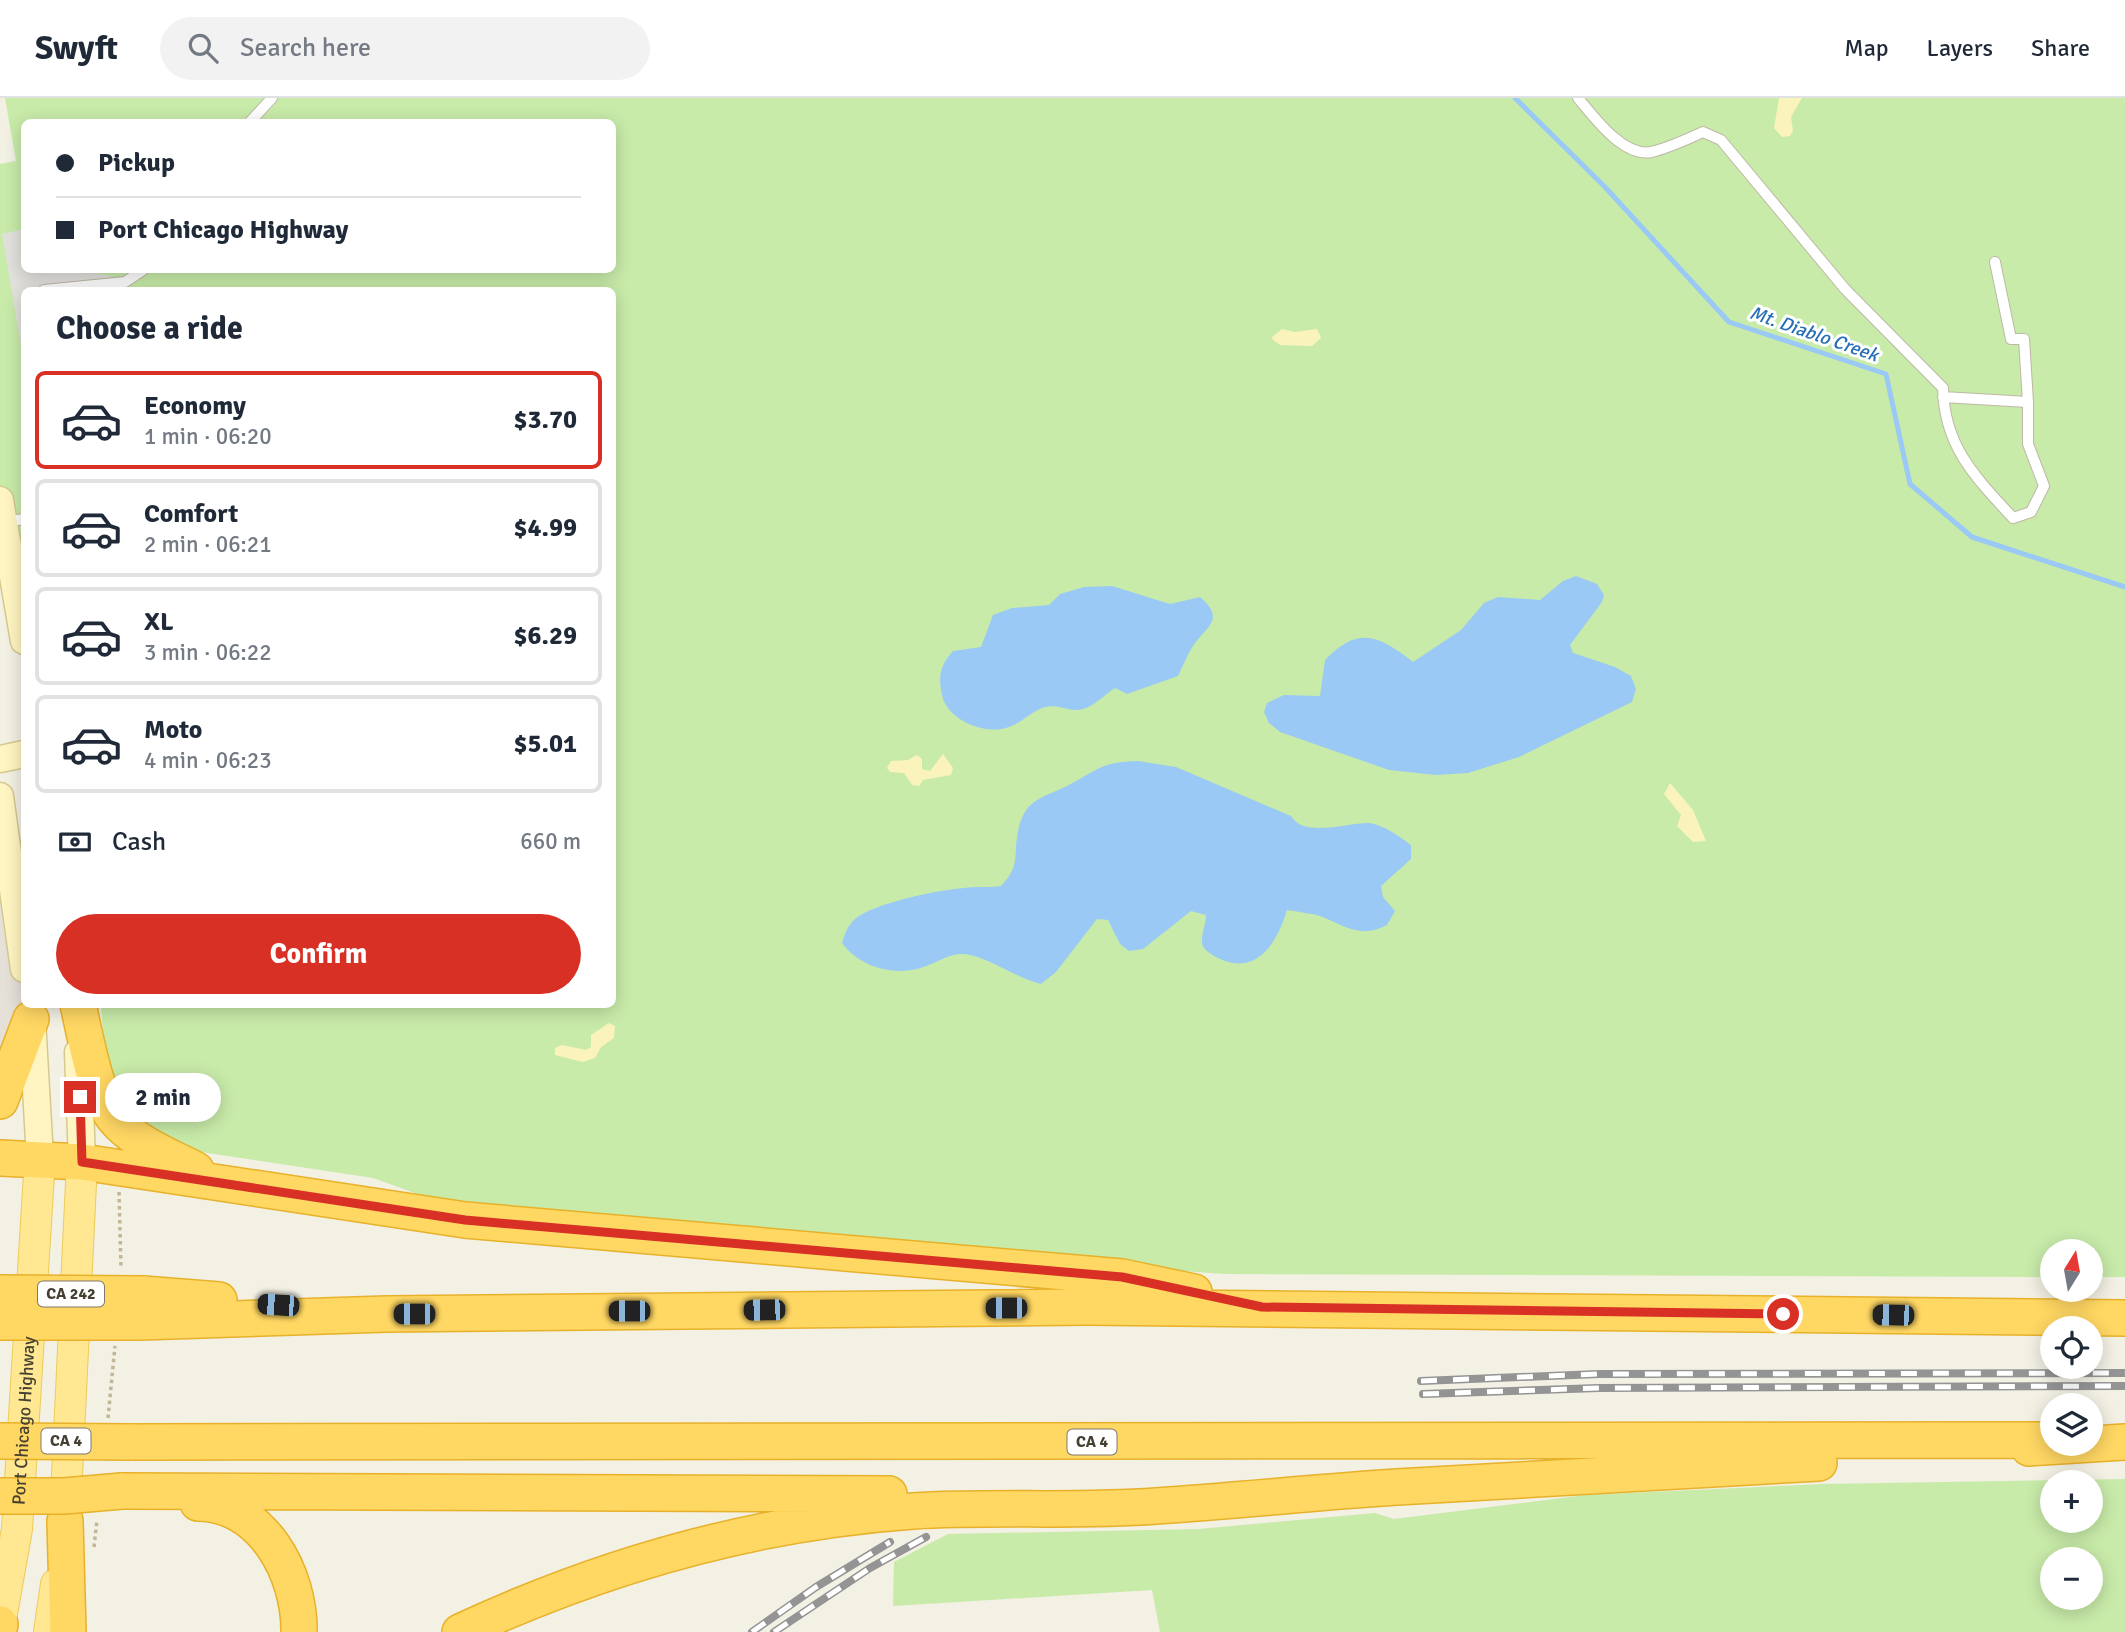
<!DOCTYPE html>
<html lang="en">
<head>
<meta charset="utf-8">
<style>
	:root { --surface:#fff; --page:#f2f2f3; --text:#1f2937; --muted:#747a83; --line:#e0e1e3; --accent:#d93025 }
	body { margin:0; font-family:Signika,sans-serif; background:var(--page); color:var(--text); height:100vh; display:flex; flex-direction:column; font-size:26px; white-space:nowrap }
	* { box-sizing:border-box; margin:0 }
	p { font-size:23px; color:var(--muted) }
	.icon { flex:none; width:38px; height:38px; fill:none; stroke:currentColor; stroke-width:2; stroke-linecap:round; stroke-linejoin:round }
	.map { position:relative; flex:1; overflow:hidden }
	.side { position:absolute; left:21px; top:189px; width:595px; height:721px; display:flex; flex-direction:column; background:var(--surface); border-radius:10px; box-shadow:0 4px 18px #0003 }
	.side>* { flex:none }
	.guide { position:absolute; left:21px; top:21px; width:595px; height:154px; border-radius:10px; box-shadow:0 4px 18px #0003; display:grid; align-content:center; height:154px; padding:0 35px; background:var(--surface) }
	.needle { width:46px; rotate:11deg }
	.buttons { position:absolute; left:2040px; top:1141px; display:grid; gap:14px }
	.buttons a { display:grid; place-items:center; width:63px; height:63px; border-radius:50%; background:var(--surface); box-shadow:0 4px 18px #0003; font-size:35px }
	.end { position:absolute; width:32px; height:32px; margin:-16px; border:9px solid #d93025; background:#fff; box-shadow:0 0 0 4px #fff }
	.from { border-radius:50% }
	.bubble { position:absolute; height:49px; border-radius:24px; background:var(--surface); box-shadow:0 4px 18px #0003; font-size:23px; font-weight:800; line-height:49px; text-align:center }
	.car { position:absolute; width:21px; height:42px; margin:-21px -10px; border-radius:9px; box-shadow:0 0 5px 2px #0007; background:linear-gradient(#222 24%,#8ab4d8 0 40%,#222 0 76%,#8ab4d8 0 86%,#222 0) }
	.guide b { display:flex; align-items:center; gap:24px; height:66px; font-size:26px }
	.guide b+b { border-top:2px solid var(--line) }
	.guide i { width:18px; height:18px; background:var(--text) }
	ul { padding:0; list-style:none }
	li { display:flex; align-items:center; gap:21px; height:98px; margin:0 14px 10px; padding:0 21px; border:4px solid var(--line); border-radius:10px }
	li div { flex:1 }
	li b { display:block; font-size:26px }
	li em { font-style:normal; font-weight:800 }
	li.on { border-color:var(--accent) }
	li>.icon { width:63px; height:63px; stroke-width:1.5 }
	h2 { padding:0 35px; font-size:32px; line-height:84px }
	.pay { display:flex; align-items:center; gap:18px; height:77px; padding:0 35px; font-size:26px }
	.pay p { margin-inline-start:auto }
	.button { display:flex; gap:14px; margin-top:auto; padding:14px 35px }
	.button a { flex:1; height:80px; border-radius:42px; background:var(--accent); color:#fff; font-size:28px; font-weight:800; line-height:80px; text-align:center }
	header { display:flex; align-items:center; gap:42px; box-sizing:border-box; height:98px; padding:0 35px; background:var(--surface); border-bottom:2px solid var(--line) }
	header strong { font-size:33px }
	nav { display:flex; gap:38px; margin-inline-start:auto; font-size:24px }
	.search { width:490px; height:63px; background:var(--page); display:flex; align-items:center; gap:18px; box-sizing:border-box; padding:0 24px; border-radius:38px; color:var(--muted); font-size:26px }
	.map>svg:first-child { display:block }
	.industrial { fill:#e5e1d9 }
	.green { fill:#c8eba9; fill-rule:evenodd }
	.sand { fill:#fbf3bc }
	.parking { fill:#e3e1dd }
	.water { fill:#9bc9f5 }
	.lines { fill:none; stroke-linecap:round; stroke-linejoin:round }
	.stream { stroke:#9bc9f5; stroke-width:5 }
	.lane-casing { stroke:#bfb8a6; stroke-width:12 }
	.secondary-casing { stroke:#d6c990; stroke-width:29 }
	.primary-casing { stroke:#ebcb5a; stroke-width:32 }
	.highway-casing { stroke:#e7b12a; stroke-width:38 }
	.path { stroke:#c2b696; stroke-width:3.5; stroke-dasharray:3.5 3.5; stroke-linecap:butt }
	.lane { stroke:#fff; stroke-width:10 }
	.secondary { stroke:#fff5c2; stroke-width:26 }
	.primary { stroke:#ffe891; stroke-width:30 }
	.highway { stroke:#ffd763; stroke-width:35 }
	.rail-casing { stroke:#949494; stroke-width:8 }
	.rail { stroke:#fff; stroke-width:5; stroke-dasharray:16; stroke-linecap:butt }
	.highway-bridge-casing { stroke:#e7b12a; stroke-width:38; stroke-linecap:butt }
	.highway-bridge { stroke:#ffd763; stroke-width:35 }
	.route { stroke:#d93025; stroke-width:9 }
	.labels { text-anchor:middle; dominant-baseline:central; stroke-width:6; stroke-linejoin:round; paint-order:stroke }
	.shield { fill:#fff; stroke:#7e7970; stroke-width:2 }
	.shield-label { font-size:16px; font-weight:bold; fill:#464033 }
	.street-label { font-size:18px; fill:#464033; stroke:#fff }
	.water-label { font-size:19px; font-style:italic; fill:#266fb8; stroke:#fff }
</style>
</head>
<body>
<header>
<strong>Swyft</strong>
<div class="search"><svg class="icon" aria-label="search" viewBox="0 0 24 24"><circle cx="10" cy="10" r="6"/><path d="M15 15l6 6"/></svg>Search here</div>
<nav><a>Map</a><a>Layers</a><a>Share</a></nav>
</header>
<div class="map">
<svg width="2125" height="1534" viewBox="0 0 2125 1534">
	<rect width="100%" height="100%" fill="#f3f0e4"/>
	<!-- industrial -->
	<path class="industrial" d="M0 698 24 871V906L0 1003Z"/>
	<!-- green -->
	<path class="green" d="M5 0H2125V1179H2091V1153H2053V1179L1224 1176 1115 1168 445 1106 373 1080 194 1053 139 1026 143 1021C108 986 104 954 101 907L612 906V192H24V543L0 401V66L16 63ZM24 24H612V172H24Z
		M2125 1381V1534H1160L1152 1492 893 1508 894 1464 948 1436 1198 1431 1375 1415 1394 1421 1585 1397 1823 1386ZM2053 1384H2091V1423H2053ZM2053 1461H2091V1500H2053Z"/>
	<!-- sand -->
	<path class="sand" d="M1779 0H1802L1791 19 1793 33 1790 38 1782 39 1774 30Z
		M1282 231 1295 234 1317 231 1321 240 1312 248 1280 247 1271 240Z
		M943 656 953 670 951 677 923 682 919 688 912 687 904 675 890 674 887 670 891 663 908 662 917 657 922 661V671L930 673Z
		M1670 685 1693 712 1706 743 1693 744 1677 728 1681 717 1664 696Z
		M609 925 615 928 614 940 601 949 595 960 583 964 555 957V950L562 947 586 952 591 949V937Z"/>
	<!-- parking -->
	<path class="parking" d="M24 131V172H80L115 179 118 192H24V265L2 136Z"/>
	<!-- water -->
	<path class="water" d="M1576 478 1597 486 1604 497 1602 504 1570 547 1573 555 1615 569 1631 578 1636 591 1632 604 1519 659 1468 675 1436 677 1389 672 1280 634 1269 625 1264 614 1267 605 1284 597 1320 598 1325 562C1359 527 1379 538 1413 564L1461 532 1484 505 1498 499 1540 502 1563 483Z
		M1112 488 1170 506 1200 499C1227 522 1205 529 1193 548 1187 557 1183 568 1178 578L1127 596 1115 590C1105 596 1095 608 1083 611 1068 615 1058 604 1042 610 1030 615 1021 625 1009 629 985 638 947 622 942 597 938 578 940 567 953 553L981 549 993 517 1012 510 1049 507 1060 496 1084 489Z
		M1138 663 1176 669 1291 718C1304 740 1346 725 1368 725 1383 726 1400 739 1411 747V761L1381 788 1383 799 1395 813 1387 827C1361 841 1345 828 1320 818 1310 815 1298 814 1287 812 1277 845 1257 879 1218 860 1212 857 1203 852 1202 845 1201 837 1206 826 1206 817L1191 813 1143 851 1129 853 1120 846 1108 822 1097 821 1056 874 1041 886C1016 880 988 859 965 856 951 855 941 862 929 867 899 880 861 871 842 845 845 836 847 828 855 821 874 805 938 792 964 790 976 788 989 790 1001 788 1021 767 1013 758 1018 733 1025 700 1043 700 1067 688 1098 672 1100 664 1138 663Z"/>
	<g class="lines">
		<!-- stream -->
		<path class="stream" d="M1515 0 1604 88 1729 224 1886 276 1910 386 1972 439 2125 489"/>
		<!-- lane casing -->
		<g class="lane-casing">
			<path id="lane" d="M1578 0C1594 19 1623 59 1651 54 1669 50 1687 41 1703 34L1721 42 1845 191 1943 290C1944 348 1975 379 2013 420L2031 414 2044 388 2028 346V304L1943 299
				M250 24 272 0
				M1995 164 2011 241H2024L2028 304
				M44 192 125 184 143 172
				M4 424 24 421"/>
		</g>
		<!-- secondary casing -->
		<g class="secondary-casing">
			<path id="secondary" d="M0 402 24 543
				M0 661 24 656
				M0 698 24 871
				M32 922 40 1060
				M78 954 82 1064"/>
		</g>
		<!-- primary casing -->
		<g class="primary-casing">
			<g id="primary">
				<path d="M65 1419 82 1064"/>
				<path id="s1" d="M0 1527 17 1431 40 1060"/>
				<path d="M49 1534 56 1486"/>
			</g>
		</g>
		<!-- highway casing -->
		<g class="highway-casing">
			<path id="highway" d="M78 906C85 937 95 996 114 1020 133 1044 169 1058 196 1072
				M0 1003 31 921
				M0 1060 82 1064 465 1122 1122 1179 1194 1194
				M143 1196 219 1202
				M141 1224 387 1216 1087 1209 2125 1220
				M131 1344 2053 1342
				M2029 1350 2125 1344
				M122 1393 889 1396
				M198 1405C263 1406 300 1476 299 1534
				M65 1423 68 1534
				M0 1527V1526
				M460 1534C602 1468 756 1424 913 1413 994 1408 1075 1414 1156 1408 1236 1403 1317 1394 1397 1389 1538 1381 1679 1374 1819 1365"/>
		</g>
		<!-- path -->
		<path class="path" d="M119 1094 121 1170
			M108 1320 115 1248
			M94 1449 97 1422"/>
		<!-- lane -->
		<use href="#lane" class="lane"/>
		<!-- secondary -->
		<use href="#secondary" class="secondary"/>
		<!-- primary -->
		<use href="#primary" class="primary"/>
		<!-- highway -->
		<use href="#highway" class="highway"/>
		<!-- rail casing -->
		<g class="rail-casing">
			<path id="rail" d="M1421 1283 1599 1276 2125 1275
				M1423 1296 1599 1290 2125 1288
				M752 1534 816 1489 890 1444
				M774 1534 870 1470 926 1439"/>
		</g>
		<!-- rail -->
		<use href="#rail" class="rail"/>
		<!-- highway-bridge casing -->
		<g class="highway-bridge-casing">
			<path id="highway-bridge" d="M0 1195 143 1196
				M0 1224H141
				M0 1343 131 1344
				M0 1398H64L122 1393"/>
		</g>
		<!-- highway-bridge -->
		<use href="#highway-bridge" class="highway-bridge"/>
	</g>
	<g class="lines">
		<!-- route -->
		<path class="route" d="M80 999 82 1064 465 1122 1122 1179 1262 1209 1783 1216"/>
	</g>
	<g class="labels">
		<!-- shield labels -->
		<g class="shield">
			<rect x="38" y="1183.5" width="66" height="25" rx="5"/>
			<rect x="41.5" y="1330.5" width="49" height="25" rx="5"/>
			<rect x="1067.5" y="1331.5" width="49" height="25" rx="5"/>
		</g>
		<g class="shield-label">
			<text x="71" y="1196">CA 242</text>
			<text x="66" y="1343">CA 4</text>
			<text x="1092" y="1344">CA 4</text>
		</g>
		<!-- street labels -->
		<g class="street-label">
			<text stroke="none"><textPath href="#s1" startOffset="206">Port Chicago Highway</textPath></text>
		</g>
		<!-- water labels -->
		<g class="water-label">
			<text transform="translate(1814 236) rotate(19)">Mt. Diablo Creek</text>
		</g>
	</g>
</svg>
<div class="buttons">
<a><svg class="needle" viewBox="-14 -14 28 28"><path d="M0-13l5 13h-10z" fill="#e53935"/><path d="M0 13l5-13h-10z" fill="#747a83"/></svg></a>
<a><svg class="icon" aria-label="locate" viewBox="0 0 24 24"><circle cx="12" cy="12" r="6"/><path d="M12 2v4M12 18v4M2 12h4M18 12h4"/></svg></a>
<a><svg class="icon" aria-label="layers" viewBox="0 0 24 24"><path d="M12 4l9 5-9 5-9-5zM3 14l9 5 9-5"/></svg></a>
<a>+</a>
<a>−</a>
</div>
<i class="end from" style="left:1783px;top:1216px"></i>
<i class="end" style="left:80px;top:999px"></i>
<div class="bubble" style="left:105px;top:975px;width:116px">2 min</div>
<i class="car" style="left:278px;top:1207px;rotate:274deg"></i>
<i class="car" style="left:1006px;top:1210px;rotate:270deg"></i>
<i class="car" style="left:764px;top:1212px;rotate:269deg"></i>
<i class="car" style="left:629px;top:1213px;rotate:270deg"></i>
<i class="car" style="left:414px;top:1216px;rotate:270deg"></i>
<i class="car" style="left:1893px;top:1217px;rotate:271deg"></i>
<div class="guide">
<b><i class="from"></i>Pickup</b>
<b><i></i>Port Chicago Highway</b>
</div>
<section class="side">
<h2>Choose a ride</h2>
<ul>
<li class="on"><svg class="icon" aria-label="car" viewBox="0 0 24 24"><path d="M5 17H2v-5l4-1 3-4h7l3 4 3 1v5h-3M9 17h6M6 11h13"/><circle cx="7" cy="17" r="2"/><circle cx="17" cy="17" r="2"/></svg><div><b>Economy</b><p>1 min · 06:20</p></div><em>$3.70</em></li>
<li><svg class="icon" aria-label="car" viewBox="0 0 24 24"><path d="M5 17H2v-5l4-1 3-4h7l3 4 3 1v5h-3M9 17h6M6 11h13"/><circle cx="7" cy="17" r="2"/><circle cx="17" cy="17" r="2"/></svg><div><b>Comfort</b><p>2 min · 06:21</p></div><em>$4.99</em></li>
<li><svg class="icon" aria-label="car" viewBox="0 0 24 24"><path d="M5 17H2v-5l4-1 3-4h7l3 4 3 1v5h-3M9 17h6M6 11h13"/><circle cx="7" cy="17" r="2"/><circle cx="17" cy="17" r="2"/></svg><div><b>XL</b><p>3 min · 06:22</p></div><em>$6.29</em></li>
<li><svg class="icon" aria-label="car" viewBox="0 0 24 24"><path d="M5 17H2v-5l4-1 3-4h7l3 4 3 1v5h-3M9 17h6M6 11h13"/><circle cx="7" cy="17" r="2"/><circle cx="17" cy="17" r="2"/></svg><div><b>Moto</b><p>4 min · 06:23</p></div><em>$5.01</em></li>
</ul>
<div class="pay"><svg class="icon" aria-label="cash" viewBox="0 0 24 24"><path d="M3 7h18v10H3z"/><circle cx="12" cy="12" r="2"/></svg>Cash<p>660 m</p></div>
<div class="button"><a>Confirm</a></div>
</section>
</div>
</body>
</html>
